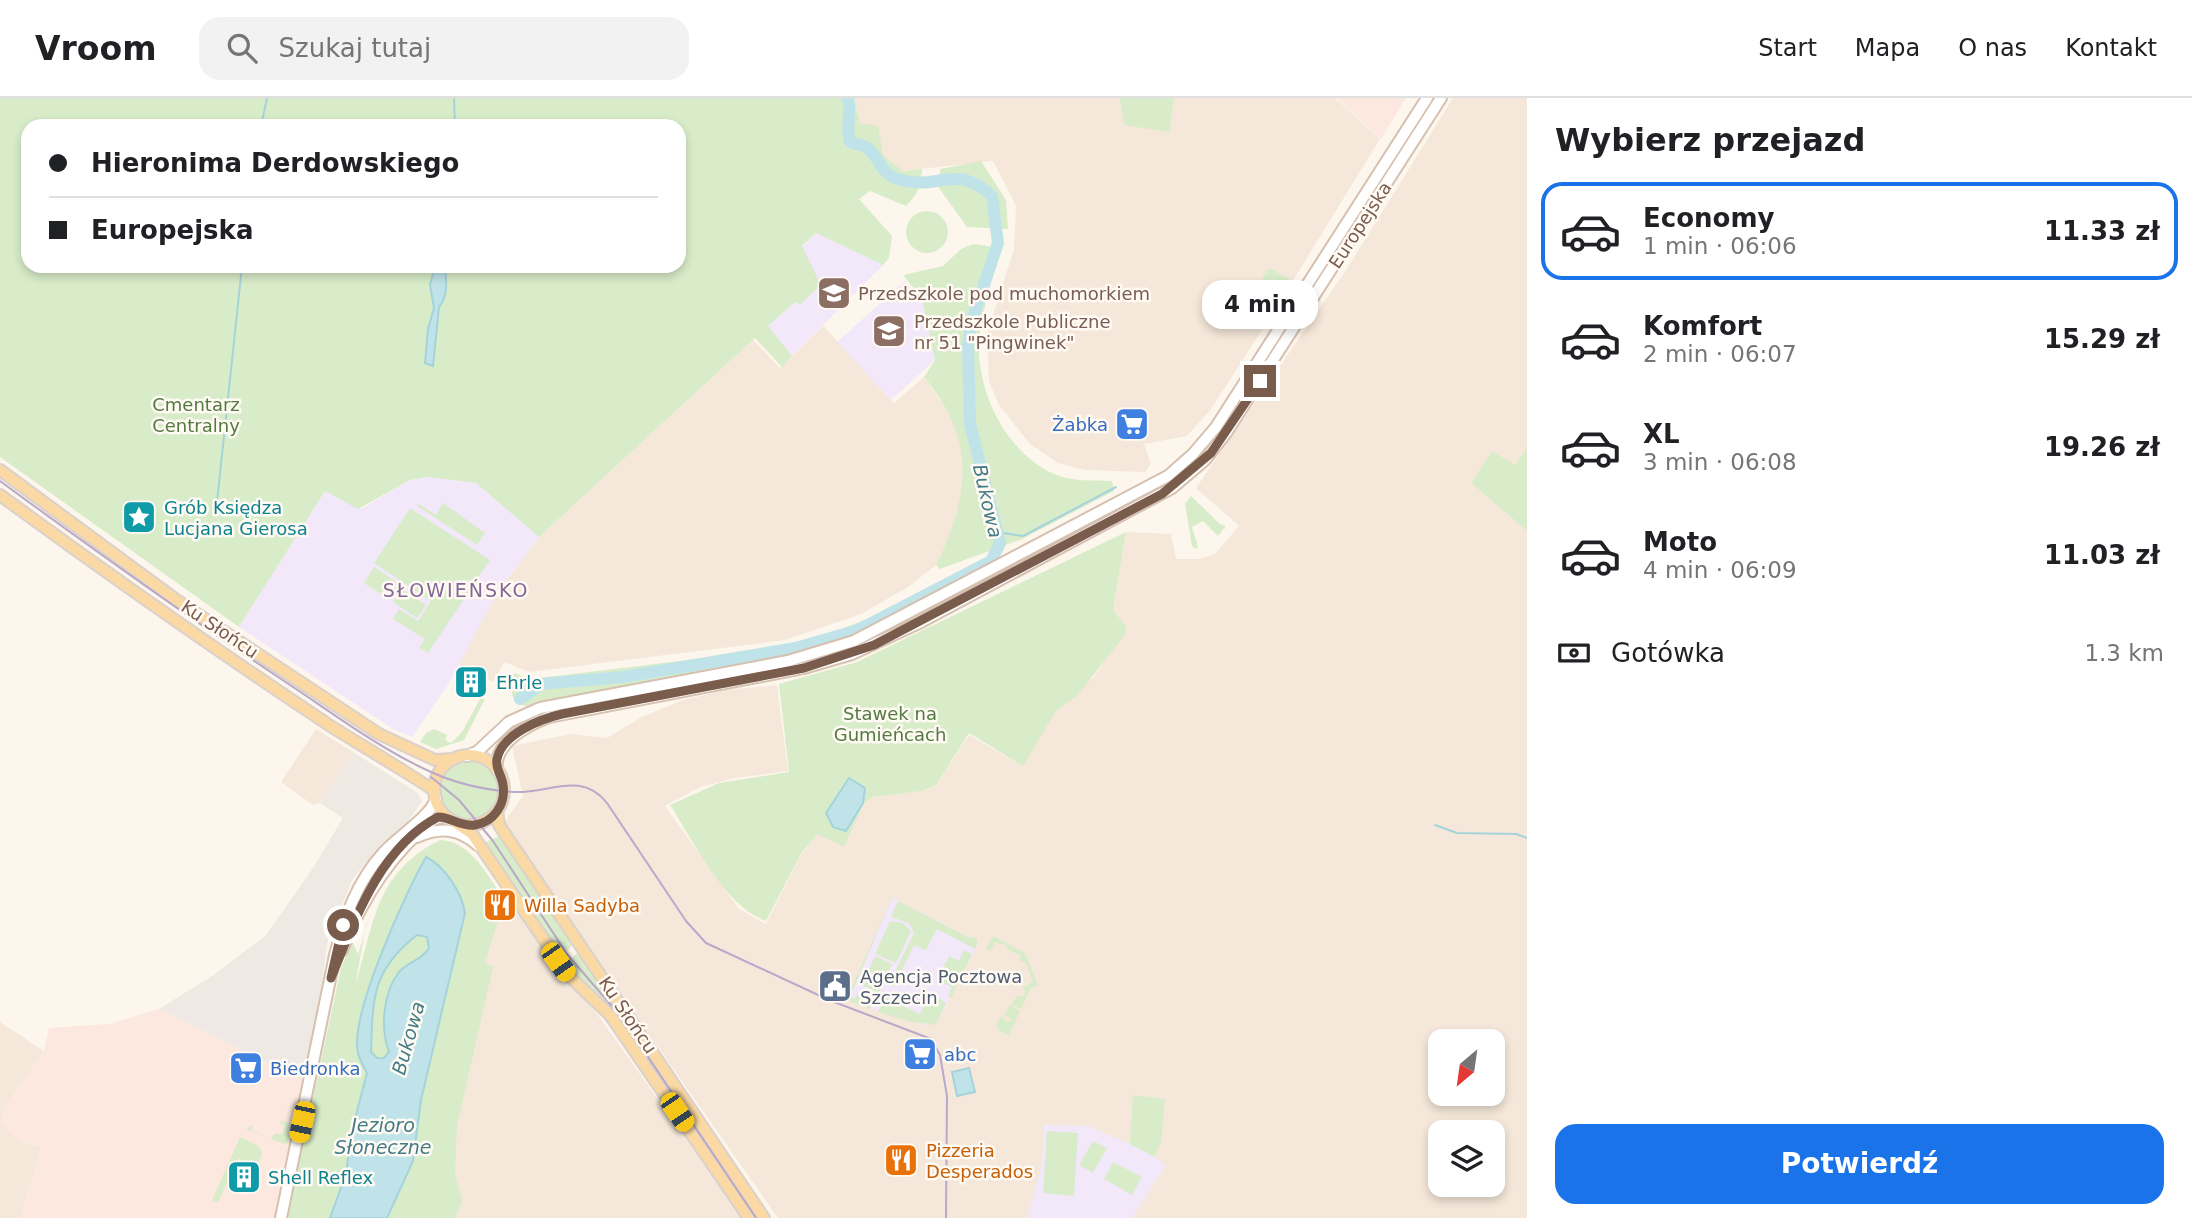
<!DOCTYPE html>
<html lang="pl">
<head>
<meta charset="utf-8">
<style>
	:root { --surface:#fff; --page:#f2f2f2; --text:#202124; --muted:#757577; --line:#e0e0e0; --accent:#1a73e8 }
	body { margin:0; font-family:"DejaVu Sans",sans-serif; background:var(--page); color:var(--text); height:100vh; display:flex; flex-direction:column; font-size:26px; white-space:nowrap }
	* { box-sizing:border-box; margin:0 }
	p { font-size:23px; color:var(--muted) }
	.icon { flex:none; width:38px; height:38px; fill:none; stroke:currentColor; stroke-width:2; stroke-linecap:round; stroke-linejoin:round }
	.map { position:relative; flex:1; overflow:hidden }
	.panel { display:flex; flex-direction:column; background:var(--surface); width:665px }
	.panel>* { flex:none }
	.guide { position:absolute; left:21px; top:21px; width:665px; height:154px; border-radius:21px; box-shadow:0 4px 10px #0003; display:grid; align-content:center; height:154px; padding:0 28px; background:var(--surface) }
	.needle { width:46px; rotate:209deg }
	.tools { position:absolute; left:1428px; top:931px; display:grid; gap:14px }
	.tools a { display:grid; place-items:center; width:77px; height:77px; border-radius:14px; background:var(--surface); box-shadow:0 4px 10px #0003; font-size:35px }
	.end { position:absolute; width:32px; height:32px; margin:-16px; border:9px solid #7a5c4d; background:#fff; box-shadow:0 0 0 4px #fff }
	.from { border-radius:50% }
	.bubble { position:absolute; height:49px; border-radius:21px; background:var(--surface); box-shadow:0 4px 10px #0003; font-size:23px; font-weight:800; line-height:49px; text-align:center }
	.car { position:absolute; width:21px; height:42px; margin:-21px -10px; border-radius:9px; box-shadow:0 0 5px 2px #0007; background:linear-gradient(#f5c518 24%,#345 0 40%,#f5c518 0 76%,#345 0 86%,#f5c518 0) }
	.guide b { display:flex; align-items:center; gap:24px; height:66px; font-size:26px }
	.guide b+b { border-top:2px solid var(--line) }
	.guide i { width:18px; height:18px; background:var(--text) }
	ul { padding:0; list-style:none }
	li { display:flex; align-items:center; gap:21px; height:98px; margin:0 14px 10px; padding:0 14px; border:4px solid transparent; border-radius:21px }
	li div { flex:1 }
	li b { display:block; font-size:26px }
	li em { font-style:normal; font-weight:800 }
	li.on { border-color:var(--accent) }
	li>.icon { width:63px; height:63px; stroke-width:1.5 }
	h2 { padding:0 28px; font-size:32px; line-height:84px }
	.pay { display:flex; align-items:center; gap:18px; height:77px; padding:0 28px; font-size:26px }
	.pay p { margin-inline-start:auto }
	.button { display:flex; gap:14px; margin-top:auto; padding:14px 28px }
	.button a { flex:1; height:80px; border-radius:21px; background:var(--accent); color:#fff; font-size:28px; font-weight:800; line-height:80px; text-align:center }
	header { display:flex; align-items:center; gap:42px; box-sizing:border-box; height:98px; padding:0 35px; background:var(--surface); border-bottom:2px solid var(--line) }
	header strong { font-size:33px }
	nav { display:flex; gap:38px; margin-inline-start:auto; font-size:24px }
	.search { width:490px; height:63px; background:var(--page); display:flex; align-items:center; gap:18px; box-sizing:border-box; padding:0 24px; border-radius:21px; color:var(--muted); font-size:26px }
	main { display:flex; flex:1; min-height:0 }
	.map>svg:first-child { display:block }
	.residential { fill:#f5e8da; fill-rule:evenodd }
	.commercial { fill:#fde8e0 }
	.industrial { fill:#efe9e4 }
	.education { fill:#f3e8fa }
	.green { fill:#d8ecc9; fill-rule:evenodd }
	.water { fill:#bfe3e8; stroke:#a5d3da; stroke-width:2; fill-rule:evenodd }
	.lines { fill:none; stroke-linecap:round; stroke-linejoin:round }
	.stream { stroke:#a5d3da; stroke-width:2 }
	.river { stroke:#bfe3e8; stroke-width:12 }
	.secondary-casing { stroke:#d6c0b0; stroke-width:14 }
	.primary-casing { stroke:#dad1cd; stroke-width:14 }
	.secondary { stroke:#fff; stroke-width:10 }
	.primary { stroke:#fbd9a5; stroke-width:10 }
	.tram { stroke:#b9a8c9; stroke-width:2 }
	.route { stroke:#7a5c4d; stroke-width:9 }
	.labels { text-anchor:middle; dominant-baseline:central; stroke-width:5; stroke-linejoin:round; paint-order:stroke }
	.street-label { font-size:18px; fill:#7a5c4d; stroke:#fffaf3 }
	.education-label { font-size:18px; fill:#785e54; stroke:#fffaf3; text-anchor:start }
	.park-label { font-size:18px; fill:#537a41; stroke:#fffaf3 }
	.shop-label { font-size:18px; fill:#366cbe; stroke:#fffaf3; text-anchor:start }
	.culture-label { font-size:18px; fill:#0d838f; stroke:#fffaf3; text-anchor:start }
	.food-label { font-size:18px; fill:#c56008; stroke:#fffaf3; text-anchor:start }
	.service-label { font-size:18px; fill:#4e5e75; stroke:#fffaf3; text-anchor:start }
	.water-label { font-size:19px; font-style:italic; fill:#437c86; stroke:#fffaf3 }
	.neighbourhood-label { font-size:19px; letter-spacing:2px; fill:#846695; stroke:#fffaf3 }
</style>
</head>
<body>
<header>
<strong>Vroom</strong>
<div class="search"><svg class="icon" aria-label="search" viewBox="0 0 24 24"><circle cx="10" cy="10" r="6"/><path d="M15 15l6 6"/></svg>Szukaj tutaj</div>
<nav><a>Start</a><a>Mapa</a><a>O nas</a><a>Kontakt</a></nav>
</header>
<main>
<div class="map">
<svg width="1527" height="1120" viewBox="0 0 1527 1120">
	<rect width="100%" height="100%" fill="#fdf6ec"/>
	<!-- residential -->
	<path class="residential" d="M854 0H1335L1380 41 1273 215 1211 311 1187 338 1144 346 1151 366 1145 374 1085 372 1058 365 1030 346 999 307 989 283 987 236 1014 151 1016 108 993 63 903 73 882 57 860 25Z
		M1453 0H1527V350L1515 367 1471 385 1527 433V1120H778L502 727 523 698 512 648 571 636 607 640 640 620 680 603 725 592 777 587 788 673 735 680 700 689 665 708 739 811 766 826 802 755 818 735 873 699 922 693 936 687 969 637 1021 667 1052 610 1094 579 1127 529 1113 512 1126 434 1171 436 1176 461H1199L1215 456 1239 428 1196 390 1348 169ZM1440 943H1493V996H1440ZM1440 1034H1493V1087H1440Z
		M823 228 894 305 924 279 951 318 961 347 964 372 962 398 957 421 936 467 908 489 861 516 785 542 529 574 504 564 493 584 458 566 497 495 539 439 753 242 780 270Z
		M316 631 353 654 320 705 313 707 281 684Z
		M509 793 743 1120H440L486 810Z
		M0 924 44 953 3 1012 1 1025 20 1043 42 1049 20 1120H0Z"/>
	<!-- commercial -->
	<path class="commercial" d="M1336 0H1406L1381 41Z
		M159 911 307 985 278 1120H20L42 1049 20 1043 1 1026 3 1012 44 953 49 930 109 926Z"/>
	<!-- industrial -->
	<path class="industrial" d="M353 654 418 695 422 703 407 725 380 747 352 782 328 842 307 985 159 911 215 876 266 837 313 770 343 720 320 705Z"/>
	<!-- education -->
	<path class="education" d="M816 135 883 167 792 258 767 229 795 203 800 207 802 149Z
		M905 183 922 201 935 262 891 302 837 244Z
		M429 379 476 385 539 439 497 495 448 587 412 639 393 631 239 529 325 393 361 411 410 382Z
		M892 800 979 844 936 927 911 924 846 902Z
		M1044 1027 1088 1028 1142 1051 1166 1067 1132 1120H1027L1042 1067Z"/>
	<!-- green -->
	<path class="green" d="M0 0H854L860 25 878 28 883 57 903 73 922 71C921 88 918 96 906 108L870 93 859 101 892 138 889 160 883 167 816 135 802 148 821 187 800 207 795 204 768 228 792 258 782 269 755 240 539 439 476 385 429 379 410 382 358 411 325 393 239 529 0 359ZM28 28H679V168H28Z
		M1120 0H1174L1169 34 1124 27Z
		M981 63 1006 102 1008 131 967 129 939 90 940 71Z
		M906 134a21 21 0 1 1 42 0a21 21 0 1 1-42 0Z
		M973 146 1001 150C993 180 981 213 979 244 977 295 1006 354 1054 376 1071 384 1094 382 1112 383L1114 393 1022 441 940 471 936 467C970 397 977 343 924 279L935 262 922 201 903 177 943 168 961 151Z
		M1270 170 1292 183 1266 225 1259 214 1266 201 1263 178Z
		M1527 350V433L1471 385 1492 353 1515 367Z
		M1191 398 1220 426 1226 428 1218 438 1203 423 1192 429 1198 449 1195 451 1192 448 1185 406Z
		M443 405 485 435 477 447 417 408 419 406 436 417Z
		M410 410 490 462 428 555 419 550 425 541 393 521 399 511 418 523 431 503 374 465Z
		M1126 434 1113 512 1127 529 1124 538 1078 597 1056 613 1023 668 969 635 936 687 922 693 873 699 864 705 844 749 818 736 802 754 766 823C725 809 694 744 670 707L719 685 789 674 779 586 857 564Z
		M374 469 400 486 390 502 364 485Z
		M402 491 426 507 417 520 393 504Z
		M864 522 870 531 791 559 555 603H537L529 609 515 605 512 596 514 575 531 581 738 556 817 541Z
		M221 536 373 636 371 639 218 538Z
		M480 601H485L464 642 436 651 420 644 426 635 434 631 447 637 445 642 451 645 462 634Z
		M439 693a30 30 0 1 1 60 0a30 30 0 1 1-60 0Z
		M501 737 574 846 562 857 482 746Z
		M440 742C474 743 492 786 510 811L500 817 485 864 493 869 457 1028 455 1075 462 1103 455 1120H287L341 870 352 843 358 856 374 806 365 833 355 889C375 820 376 775 440 742Z
		M892 800 850 899 855 901 857 896 862 902 872 905 870 911 846 902Z
		M898 803 970 840 976 839 978 844 975 851 937 831 926 852 914 847 894 889 889 886 914 835 909 825 891 819Z
		M890 823 903 825 911 833 896 865 875 856Z
		M993 838 1025 855 1038 887 1031 890 1021 911 1011 906 1018 897 1023 899 1025 894 1023 889 1033 884 1026 865 1019 862 1021 858 1006 850 1007 848 995 844 991 853 986 851Z
		M964 852 972 856 951 900 948 898 952 889 937 882 949 858 959 863Z
		M578 854 627 922 622 926C605 903 582 889 566 866Z
		M875 858 892 866 879 895 862 887Z
		M931 894 946 905 936 927 912 924 878 914 885 899 920 916Z
		M1010 907 1020 913 1009 937 999 933 996 926 1002 918 1007 924 1012 922 1004 916Z
		M1133 997 1165 1001 1161 1045 1154 1059 1130 1046Z
		M281 1023 292 1025 288 1045 284 1046 246 1031 253 1027 251 1032 271 1041 274 1036H283L284 1026 280 1025Z
		M1047 1033 1078 1035 1074 1098 1043 1095Z
		M240 1039 259 1048 262 1056 257 1069 238 1060 218 1105 212 1102Z
		M1093 1043 1107 1050 1093 1075 1079 1067Z
		M1113 1064 1142 1079 1132 1097 1104 1081Z"/>
	<!-- water -->
	<path class="water" d="M435 168H445C446 182 449 197 439 209L433 268 425 265 428 231 434 210 430 187Z
		M849 680 865 690 863 705 846 733 833 729 826 715Z
		M426 759C445 768 462 795 465 815L421 1002 413 1063 387 1120H330L346 1076 351 1036 367 975C364 969 359 961 358 955 349 917 407 792 426 759ZM417 837 427 839 429 850C422 862 408 864 399 874 383 895 380 929 389 954L384 960H377L371 954C373 901 371 873 417 837Z
		M969 970 975 994 957 998 952 974Z"/>
	<g class="lines">
		<!-- stream -->
		<path class="stream" d="M454 0 455 28
			M261 28 267 0
			M217 404 242 168
			M997 434 1023 438 1116 389
			M1435 727 1457 735 1516 736 1527 740"/>
		<!-- river -->
		<path class="river" d="M520 601 541 586 623 579 796 550 858 532 991 463 1000 445 970 326 968 247 971 225 998 145 992 98C956 65 942 91 905 83 878 78 882 60 866 49 862 47 855 46 850 44 845 30 852 16 848 0"/>
		<!-- secondary casing -->
		<g class="secondary-casing">
			<path id="secondary" d="M467 658 478 653 509 624 540 610 788 563 854 543 1168 378 1193 356 1216 329 1427 0
				M497 672C493 645 528 627 549 619L804 570 852 556 917 526 1172 390 1205 362 1226 335 1441 0
				M417 739C441 728 460 731 479 748
				M342 852C362 801 390 756 433 722L441 719 451 722
				M281 1120 335 857C344 820 357 784 383 755 396 740 430 719 436 701"/>
		</g>
		<!-- primary casing -->
		<g class="primary-casing">
			<path id="primary" d="M0 372 175 501 379 636 435 662 454 661
				M0 397C109 477 219 554 332 629 346 638 432 689 435 694
				M434 692a35 35 0 1 1 70 0a35 35 0 1 1-70 0Z
				M497 713 499 727 764 1120
				M456 725 472 736 568 877 610 917 749 1120"/>
		</g>
		<!-- secondary -->
		<use href="#secondary" class="secondary"/>
		<!-- primary -->
		<use href="#primary" class="primary"/>
		<!-- tram -->
		<path class="tram" d="M0 383C94 452 189 520 287 585 334 616 380 651 431 674 457 686 485 692 514 694 548 696 581 672 607 705L686 823 706 845 829 902 931 941 940 957 947 998 946 1120
			M431 679 459 702 493 743 567 856 622 920 756 1120"/>
	</g>
	<g class="lines">
		<!-- route -->
		<path class="route" d="M343 827 331 880C354 824 379 750 438 719 451 719 461 729 475 727 494 724 506 706 503 687 502 677 495 671 497 661 502 636 540 621 562 616L804 570 874 547 1162 396 1211 355 1260 283"/>
	</g>
	<!-- icons -->
	<defs>
		<g id="school-square" transform="scale(1.75)"><rect x="-9" y="-9" width="18" height="18" rx="4" fill="#8d6e63" stroke="#fffaf3"/><path d="M0-5L7-2L0 1L-7-2ZM-4 1L0 2.5L4 1V4Q0 6-4 4Z" fill="#fff"/></g>
		<g id="supermarket-square" transform="scale(1.75)"><rect x="-9" y="-9" width="18" height="18" rx="4" fill="#3f7fe0" stroke="#fffaf3"/><path d="M-6-5.5h2.5l.6 2H6L4.5 2H-2.5L-4.4-4H-6ZM-1.5 3.2a1.3 1.3 0 1 0 .1 0ZM3 3.2a1.3 1.3 0 1 0 .1 0Z" fill="#fff"/></g>
		<g id="sight-square" transform="scale(1.75)"><rect x="-9" y="-9" width="18" height="18" rx="4" fill="#0f9aa8" stroke="#fffaf3"/><path d="M0-6L1.8-2.2L6-1.7L2.9 1.2L3.7 5.4L0 3.3L-3.7 5.4L-2.9 1.2L-6-1.7L-1.8-2.2Z" fill="#fff"/></g>
		<g id="building-square" transform="scale(1.75)"><rect x="-9" y="-9" width="18" height="18" rx="4" fill="#0f9aa8" stroke="#fffaf3"/><path d="M-4-6H4V6H1V3H-1V6H-4ZM-2.5-4.3h1.7v1.8h-1.7ZM.8-4.3h1.7v1.8H.8ZM-2.5-1h1.7V.8h-1.7ZM.8-1h1.7V.8H.8Z" fill="#fff"/></g>
		<g id="restaurant-square" transform="scale(1.75)"><rect x="-9" y="-9" width="18" height="18" rx="4" fill="#e8710a" stroke="#fffaf3"/><path d="M-5-6h1v4h1v-4h1v4h1v-4h1v5L-1.5 .5V6h-2V.5L-5-1ZM5-6V6H3V1.5H1.5Q1.5-4 5-6Z" fill="#fff"/></g>
		<g id="civic-square" transform="scale(1.75)"><rect x="-9" y="-9" width="18" height="18" rx="4" fill="#5c6f8a" stroke="#fffaf3"/><path d="M-.6-6.5H3V-4.5H.6V-3L4-1V1h2V6H-6V1h2V-1L-.6-3ZM-1.2 2.5V6h2.4V2.5Z" fill="#fff"/></g>
	</defs>
	<g fill-rule="evenodd">
		<use href="#school-square" x="834" y="195"/>
		<use href="#school-square" x="889" y="233"/>
		<use href="#supermarket-square" x="1132" y="326"/>
		<use href="#sight-square" x="139" y="419"/>
		<use href="#building-square" x="471" y="584"/>
		<use href="#restaurant-square" x="500" y="807"/>
		<use href="#civic-square" x="835" y="888"/>
		<use href="#supermarket-square" x="920" y="956"/>
		<use href="#supermarket-square" x="246" y="970"/>
		<use href="#restaurant-square" x="901" y="1062"/>
		<use href="#building-square" x="244" y="1079"/>
	</g>
	<g class="labels">
		<!-- street labels -->
		<g class="street-label">
			<text transform="translate(1360 127) rotate(-57)">Europejska</text>
			<text transform="translate(220 531) rotate(34)">Ku Słońcu</text>
			<text transform="translate(628 917) rotate(56)">Ku Słońcu</text>
		</g>
		<!-- education labels -->
		<g class="education-label">
			<text x="858" y="195">Przedszkole pod muchomorkiem</text>
			<text x="914" y="223">Przedszkole Publiczne<tspan x="914" dy="21">nr 51 "Pingwinek"</tspan></text>
		</g>
		<!-- park labels -->
		<g class="park-label">
			<text x="196" y="306">Cmentarz<tspan x="196" dy="21">Centralny</tspan></text>
			<text x="890" y="615">Stawek na<tspan x="890" dy="21">Gumieńcach</tspan></text>
		</g>
		<!-- shop labels -->
		<g class="shop-label">
			<text x="1108" y="326" text-anchor="end">Żabka</text>
			<text x="944" y="956">abc</text>
			<text x="270" y="970">Biedronka</text>
		</g>
		<!-- culture labels -->
		<g class="culture-label">
			<text x="164" y="409">Grób Księdza<tspan x="164" dy="21">Lucjana Gierosa</tspan></text>
			<text x="496" y="584">Ehrle</text>
			<text x="268" y="1079">Shell Reflex</text>
		</g>
		<!-- food labels -->
		<g class="food-label">
			<text x="524" y="807">Willa Sadyba</text>
			<text x="926" y="1052">Pizzeria<tspan x="926" dy="21">Desperados</tspan></text>
		</g>
		<!-- service labels -->
		<g class="service-label">
			<text x="860" y="878">Agencja Pocztowa<tspan x="860" dy="21">Szczecin</tspan></text>
		</g>
		<!-- water labels -->
		<g class="water-label">
			<text transform="translate(988 403) rotate(77)">Bukowa</text>
			<text transform="translate(408 940) rotate(-74)">Bukowa</text>
			<text x="383" y="1027">Jezioro<tspan x="383" dy="22">Słoneczne</tspan></text>
		</g>
		<!-- neighbourhood labels -->
		<g class="neighbourhood-label">
			<text x="456" y="492">SŁOWIEŃSKO</text>
		</g>
	</g>
</svg>
<div class="tools">
<a><svg class="needle" viewBox="-14 -14 28 28"><path d="M0-13l5 13h-10z" fill="#e53935"/><path d="M0 13l5-13h-10z" fill="#757577"/></svg></a>
<a><svg class="icon" aria-label="layers" viewBox="0 0 24 24"><path d="M12 4l9 5-9 5-9-5zM3 14l9 5 9-5"/></svg></a>
</div>
<i class="end from" style="left:343px;top:827px"></i>
<i class="end" style="left:1260px;top:283px"></i>
<div class="bubble" style="left:1202px;top:182px;width:116px">4 min</div>
<i class="car" style="left:558px;top:864px;rotate:145deg"></i>
<i class="car" style="left:677px;top:1014px;rotate:146deg"></i>
<i class="car" style="left:302px;top:1024px;rotate:192deg"></i>
<div class="guide">
<b><i class="from"></i>Hieronima Derdowskiego</b>
<b><i></i>Europejska</b>
</div>
</div>
<section class="panel">
<h2>Wybierz przejazd</h2>
<ul>
<li class="on"><svg class="icon" aria-label="car" viewBox="0 0 24 24"><path d="M5 17H2v-5l4-1 3-4h7l3 4 3 1v5h-3M9 17h6M6 11h13"/><circle cx="7" cy="17" r="2"/><circle cx="17" cy="17" r="2"/></svg><div><b>Economy</b><p>1 min · 06:06</p></div><em>11.33 zł</em></li>
<li><svg class="icon" aria-label="car" viewBox="0 0 24 24"><path d="M5 17H2v-5l4-1 3-4h7l3 4 3 1v5h-3M9 17h6M6 11h13"/><circle cx="7" cy="17" r="2"/><circle cx="17" cy="17" r="2"/></svg><div><b>Komfort</b><p>2 min · 06:07</p></div><em>15.29 zł</em></li>
<li><svg class="icon" aria-label="car" viewBox="0 0 24 24"><path d="M5 17H2v-5l4-1 3-4h7l3 4 3 1v5h-3M9 17h6M6 11h13"/><circle cx="7" cy="17" r="2"/><circle cx="17" cy="17" r="2"/></svg><div><b>XL</b><p>3 min · 06:08</p></div><em>19.26 zł</em></li>
<li><svg class="icon" aria-label="car" viewBox="0 0 24 24"><path d="M5 17H2v-5l4-1 3-4h7l3 4 3 1v5h-3M9 17h6M6 11h13"/><circle cx="7" cy="17" r="2"/><circle cx="17" cy="17" r="2"/></svg><div><b>Moto</b><p>4 min · 06:09</p></div><em>11.03 zł</em></li>
</ul>
<div class="pay"><svg class="icon" aria-label="cash" viewBox="0 0 24 24"><path d="M3 7h18v10H3z"/><circle cx="12" cy="12" r="2"/></svg>Gotówka<p>1.3 km</p></div>
<div class="button"><a>Potwierdź</a></div>
</section>
</main>
</body>
</html>
